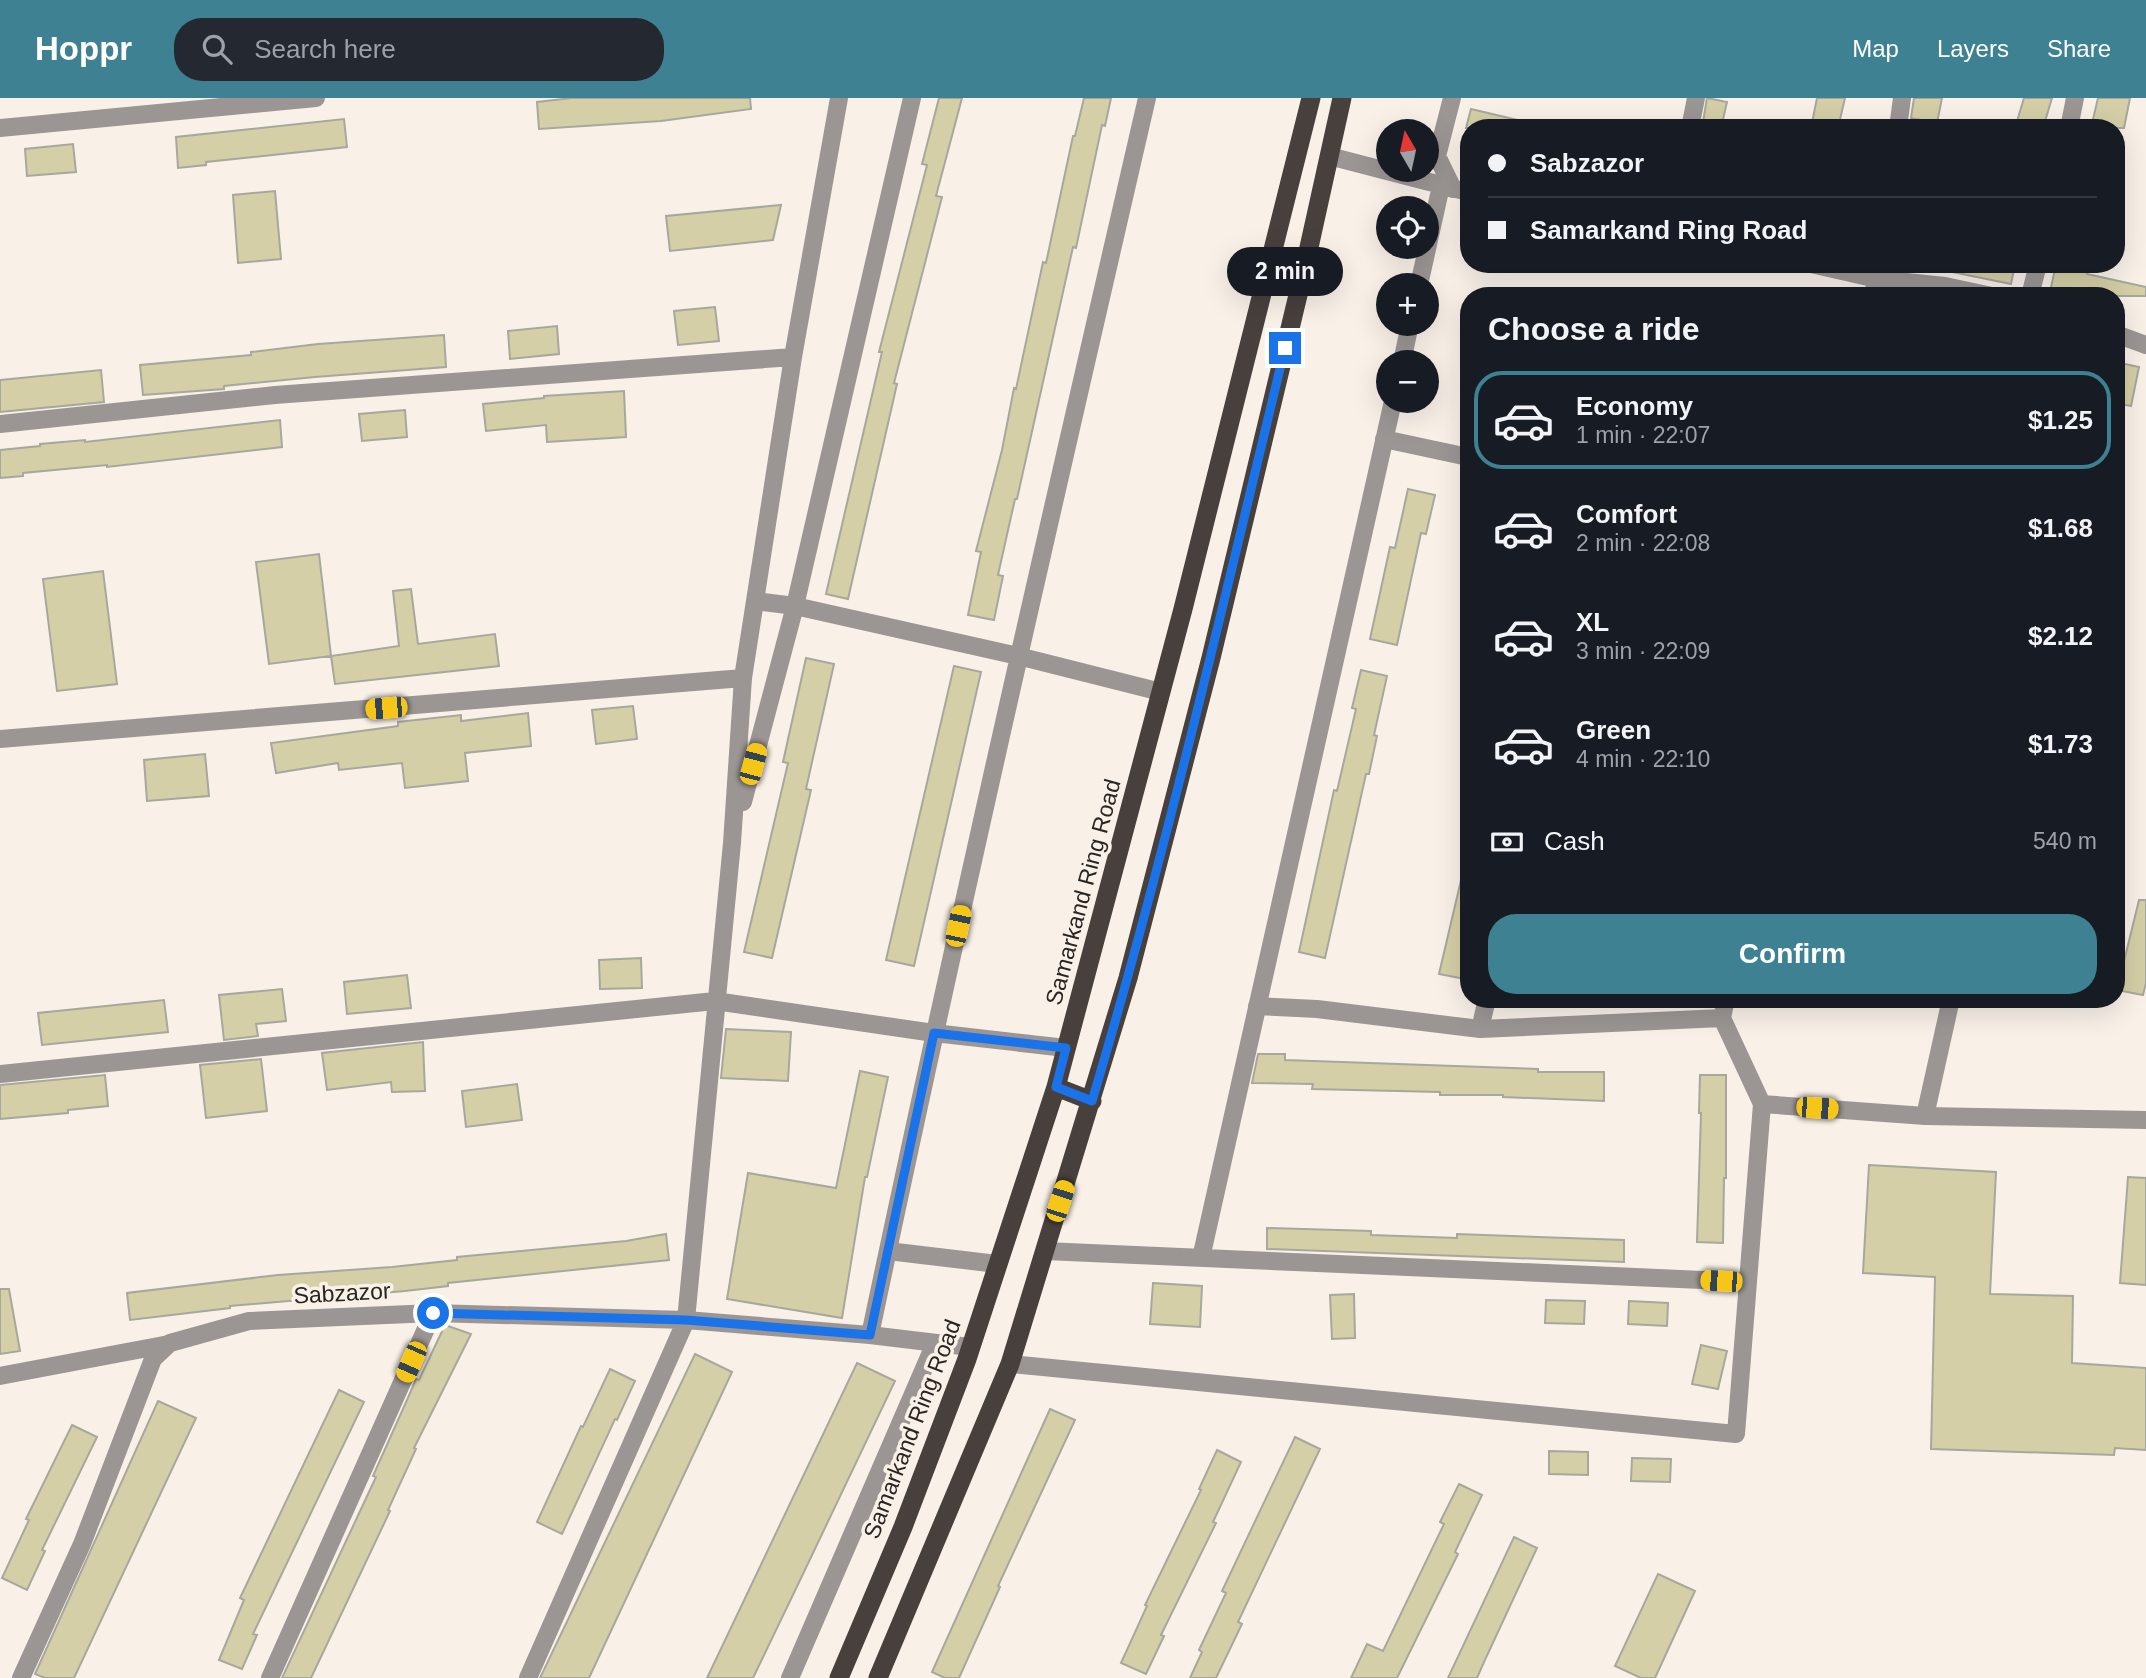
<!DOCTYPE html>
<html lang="en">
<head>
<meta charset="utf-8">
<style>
	:root { --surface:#171b24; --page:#242831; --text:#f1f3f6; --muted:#9ea1a6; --line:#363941; --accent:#3e8192 }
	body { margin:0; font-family:Helvetica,sans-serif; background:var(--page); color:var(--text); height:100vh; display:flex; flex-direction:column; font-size:26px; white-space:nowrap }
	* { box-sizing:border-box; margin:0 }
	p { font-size:23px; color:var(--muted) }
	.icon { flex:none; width:38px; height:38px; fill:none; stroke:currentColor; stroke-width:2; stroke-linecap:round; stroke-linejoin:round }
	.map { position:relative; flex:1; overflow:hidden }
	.drawer { position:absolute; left:1460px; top:189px; width:665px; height:721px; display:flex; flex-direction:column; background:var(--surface); border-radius:28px; box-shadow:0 7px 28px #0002 }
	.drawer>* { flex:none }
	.top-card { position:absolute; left:1460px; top:21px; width:665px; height:154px; border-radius:28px; box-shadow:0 7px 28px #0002; display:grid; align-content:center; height:154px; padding:0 28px; background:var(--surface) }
	.needle { width:46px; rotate:351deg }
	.buttons { position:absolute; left:1376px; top:21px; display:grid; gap:14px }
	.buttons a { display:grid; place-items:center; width:63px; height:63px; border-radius:50%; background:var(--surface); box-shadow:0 7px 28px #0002; font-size:35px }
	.end { position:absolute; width:32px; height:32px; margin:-16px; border:9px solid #1a73e8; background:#fff; box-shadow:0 0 0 4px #fff }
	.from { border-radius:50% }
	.bubble { position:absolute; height:49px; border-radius:24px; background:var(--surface); box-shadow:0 7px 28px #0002; font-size:23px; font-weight:600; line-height:49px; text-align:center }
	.car { position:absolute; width:21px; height:42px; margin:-21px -10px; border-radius:9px; box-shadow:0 0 5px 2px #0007; background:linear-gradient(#f5c518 24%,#345 0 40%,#f5c518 0 76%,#345 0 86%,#f5c518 0) }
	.top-card b { display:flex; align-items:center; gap:24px; height:66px; font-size:26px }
	.top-card b+b { border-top:2px solid var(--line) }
	.top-card i { width:18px; height:18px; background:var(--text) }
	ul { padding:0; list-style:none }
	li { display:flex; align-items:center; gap:21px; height:98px; margin:0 14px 10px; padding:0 14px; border:4px solid transparent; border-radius:28px }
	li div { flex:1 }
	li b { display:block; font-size:26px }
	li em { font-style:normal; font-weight:600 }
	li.selected { border-color:var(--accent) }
	li>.icon { width:63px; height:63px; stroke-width:1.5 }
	h2 { padding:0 28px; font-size:32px; line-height:84px }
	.pay { display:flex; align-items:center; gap:18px; height:77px; padding:0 28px; font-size:26px }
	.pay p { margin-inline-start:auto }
	.primary-button { display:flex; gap:14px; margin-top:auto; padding:14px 28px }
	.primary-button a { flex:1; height:80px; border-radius:28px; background:var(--accent); color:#fff; font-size:28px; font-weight:600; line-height:80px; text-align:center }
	header { display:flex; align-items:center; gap:42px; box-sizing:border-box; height:98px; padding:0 35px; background:var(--accent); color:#fff }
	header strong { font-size:33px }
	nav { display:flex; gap:38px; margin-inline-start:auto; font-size:24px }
	.search { width:490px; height:63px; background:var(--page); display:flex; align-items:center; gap:18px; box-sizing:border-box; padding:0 24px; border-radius:28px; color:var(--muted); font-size:26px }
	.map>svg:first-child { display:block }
	.building { fill:#d5cfa7; stroke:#a8a79d; stroke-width:2 }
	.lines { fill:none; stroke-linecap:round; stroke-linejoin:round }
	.minor { stroke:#9b9694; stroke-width:18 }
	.trunk { stroke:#48403c; stroke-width:19 }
	.route { stroke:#1a73e8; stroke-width:9 }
	.labels { text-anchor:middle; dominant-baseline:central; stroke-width:7; stroke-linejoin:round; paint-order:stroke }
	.street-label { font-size:23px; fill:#282522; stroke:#f9f1e8 }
</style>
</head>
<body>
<header>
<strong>Hoppr</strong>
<div class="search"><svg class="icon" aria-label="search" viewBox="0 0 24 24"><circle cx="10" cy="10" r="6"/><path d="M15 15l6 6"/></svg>Search here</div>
<nav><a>Map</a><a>Layers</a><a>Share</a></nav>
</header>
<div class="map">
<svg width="2146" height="1580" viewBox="0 0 2146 1580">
	<rect width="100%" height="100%" fill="#f9f1e8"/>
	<!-- building -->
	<path class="building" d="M572 0H750L751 11 661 23 539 31 537 4Z
		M939 0H962L936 98 942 99 894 285 897 286 848 501 826 496 882 254H879L927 67 922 66Z
		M1084 0H1111L1105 28 1102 27 1076 150 1073 149 1017 401H1015L998 477 1003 478 994 522 968 517 981 454 976 453 1002 352 1014 290 1016 291 1043 164 1046 165 1073 38H1075Z
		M1707 0 1727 4 1721 30H1702Z
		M1817 0H1845L1838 30H1811Z
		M1914 0H1942L1937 25 1911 20Z
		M2024 0H2052L2043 30H2015Z
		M2098 0H2130L2124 30H2091Z
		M1471 11 1522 23 1521 30H1466Z
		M344 21 347 49 206 64V67L178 70 176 39Z
		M73 46 76 74 27 78 25 51Z
		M275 93 281 161 238 165 233 97Z
		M781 107 773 142 670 153 666 118Z
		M1953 166H2015L2011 186 1952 174Z
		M2056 166H2089L2087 176 2146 189V198H2065L2050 194Z
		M715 209 719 243 678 247 674 213Z
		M557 228 559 256 510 261 508 233Z
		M444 237 446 269 315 279 224 288V291L143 297 140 267 251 257V254L318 246Z
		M2116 264 2139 269 2131 308 2116 305Z
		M101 272 104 304 0 314V282Z
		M624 293 626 339 547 344 546 327 486 333 483 306 544 300V298Z
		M405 312 407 339 362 343 359 316Z
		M280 322 282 349 107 369V367L23 375V378L0 380V352L40 348V346L85 342V344Z
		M1408 391 1435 397 1426 436 1421 435 1397 547 1370 541 1390 449 1395 450Z
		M319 456 331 558 269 566 256 464Z
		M103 473 117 586 57 593 43 481Z
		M411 491 418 546 495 536 499 568 335 586 331 558 399 548 393 493Z
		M806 560 834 566 806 691 811 692 772 860 744 854 788 665 783 664Z
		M954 568 981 574 914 868 886 862Z
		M1361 572 1387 578 1374 637 1377 638 1369 676H1366L1325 860 1299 854 1334 692 1337 693 1356 611 1352 610Z
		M633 608 637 641 596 646 592 612Z
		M528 615 531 648 465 655 468 683 405 690 402 665 339 672 338 665 276 675 271 645 398 628V624L461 617V623Z
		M205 656 209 698 147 703 144 662Z
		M1461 782 1468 783V867L1465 881 1439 876Z
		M2139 802H2146V885L2143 897 2117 892Z
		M641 860 642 890 600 891 599 862Z
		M407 877 411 910 347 916 344 884Z
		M282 891 286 923 256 926 258 938 224 942 219 897Z
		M164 902 168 934 42 947 38 915Z
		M726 931 791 934 788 983 721 980Z
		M423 944 425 993 392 994 391 984 327 992 322 955Z
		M1258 956H1285V962L1538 971V974H1604V1003L1503 999V997H1440V994L1312 991 1313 986 1252 985Z
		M261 961 267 1013 206 1020 200 967Z
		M860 973 888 979 867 1079H865L842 1220 727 1201 748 1075 836 1090Z
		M105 977 108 1008 68 1012V1015L0 1021V987Z
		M1700 977H1726V1080H1724L1723 1145 1697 1144 1701 1015H1699Z
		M517 986 522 1022 466 1029 462 993Z
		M1869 1067 1996 1074 1990 1196 2073 1198 2072 1265 2146 1270V1352L2115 1350 2114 1357 1931 1351 1935 1179 1863 1175Z
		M2128 1079 2146 1080V1187L2120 1185Z
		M1267 1130 1371 1133V1137L1457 1140V1136L1624 1142V1164L1267 1151Z
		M666 1136 669 1162 448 1185V1188L405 1193 230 1208V1210L130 1222 127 1195 278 1177 392 1169 457 1162V1159L626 1143Z
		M1153 1185 1202 1188 1200 1229 1150 1226Z
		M0 1191H9L20 1253 0 1256Z
		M1354 1196 1355 1240 1332 1241 1330 1197Z
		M1546 1202 1585 1203 1584 1226 1545 1225Z
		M1629 1203 1668 1205 1667 1228 1628 1226Z
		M445 1227 471 1236 414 1350 416 1351 388 1412 390 1413 311 1580H282L376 1379 373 1378 407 1302 416 1281 419 1282Z
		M1701 1247 1727 1253 1718 1291 1692 1286Z
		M695 1256 732 1274 589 1580H540Z
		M857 1265 895 1283 803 1476 753 1580H707Z
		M610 1271 635 1283 617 1322 615 1321 562 1436 537 1424 581 1328 583 1329Z
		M339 1292 364 1304 253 1536 257 1537 242 1571 219 1562 244 1502 240 1500Z
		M158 1303 196 1320 74 1580H45L35 1576Z
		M1050 1311 1075 1322 998 1488 1000 1489 959 1580H945L932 1574Z
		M72 1327 97 1339 42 1452 45 1453 27 1492 2 1480 29 1422 26 1421Z
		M1295 1339 1320 1351 1238 1524 1242 1526 1216 1580H1190L1202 1554 1199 1552 1226 1495 1222 1493Z
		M1217 1352 1241 1364 1213 1424 1216 1425 1161 1537 1164 1538 1146 1576 1121 1565 1147 1508 1145 1507 1201 1392 1199 1391Z
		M1549 1353 1588 1354V1377L1549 1376Z
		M1632 1360 1671 1361 1670 1384 1631 1383Z
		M1459 1386 1482 1397 1455 1454 1458 1456 1397 1580H1351L1367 1546 1383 1553 1444 1426 1440 1424Z
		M1514 1439 1537 1450 1484 1564 1477 1580H1448Z
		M1658 1476 1695 1493 1655 1580H1641L1615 1568Z"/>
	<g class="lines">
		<!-- minor -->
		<path class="minor" d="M1452 0 1437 58 1453 91
			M0 30 316 0
			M1690 30 1696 0
			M1898 30 1902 0
			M2069 30 2075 0
			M1329 58 1468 94
			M1811 166 1877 181 1945 188 1992 198
			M1419 187 1441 88
			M1873 198 1879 166
			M2030 198 2038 166
			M2116 236 2146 247
			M1402 264 1410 226
			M0 326 275 297 793 259
			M1384 341 1468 359
			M755 503 795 508 1018 558 1161 594
			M0 641 743 580
			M743 704 795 508 912 0
			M1257 908 1317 911 1480 931 1722 920 1762 1006
			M1722 920 1726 901
			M1480 931 1487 901
			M0 976 715 903 934 935 1066 950
			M1925 1018 1951 901
			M888 1153 997 1166
			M1045 1153 1748 1184
			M1201 1160 1393 303
			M870 1237C957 824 1052 412 1147 0
			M1010 1266 1736 1336 1762 1006 1925 1018 2146 1022
			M0 1278 169 1246
			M21 1580 82 1446 153 1261 170 1245 249 1223 433 1215 686 1222 870 1237 970 1249
			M270 1580 433 1215
			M528 1580 686 1222 732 745 743 580 793 259 839 0
			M790 1580 935 1245"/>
		<!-- trunk -->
		<path class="trunk" d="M1056 989 1092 1003
			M839 1580 903 1429 967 1261 1056 989 1183 511 1311 0
			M878 1580 1010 1266 1128 880 1211 560 1304 172 1342 0"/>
	</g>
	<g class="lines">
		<!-- route -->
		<path class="route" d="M433 1215 686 1222 870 1237 934 935 1066 950 1056 989 1092 1003C1166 755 1224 502 1285 250"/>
	</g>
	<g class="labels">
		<!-- street labels -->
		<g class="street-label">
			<text transform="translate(1083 794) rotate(-75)">Samarkand Ring Road</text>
			<text transform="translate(342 1195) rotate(-3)">Sabzazor</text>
			<text transform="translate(912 1331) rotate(-69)">Samarkand Ring Road</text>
		</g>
	</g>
</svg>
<div class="buttons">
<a><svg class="needle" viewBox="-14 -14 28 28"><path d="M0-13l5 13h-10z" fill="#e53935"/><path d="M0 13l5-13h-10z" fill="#9ea1a6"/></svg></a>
<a><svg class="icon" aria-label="locate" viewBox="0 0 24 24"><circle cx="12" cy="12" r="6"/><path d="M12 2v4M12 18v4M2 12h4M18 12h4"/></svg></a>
<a>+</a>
<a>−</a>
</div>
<i class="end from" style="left:433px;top:1215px"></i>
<i class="end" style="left:1285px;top:250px"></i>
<div class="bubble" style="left:1227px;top:149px;width:116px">2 min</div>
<i class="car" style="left:386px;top:610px;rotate:265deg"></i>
<i class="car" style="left:753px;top:666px;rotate:15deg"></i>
<i class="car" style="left:958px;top:828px;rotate:12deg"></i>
<i class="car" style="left:1817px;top:1010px;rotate:94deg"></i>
<i class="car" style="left:1060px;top:1103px;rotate:18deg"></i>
<i class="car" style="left:1721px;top:1183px;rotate:273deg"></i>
<i class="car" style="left:411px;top:1264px;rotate:204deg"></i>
<div class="top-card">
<b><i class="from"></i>Sabzazor</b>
<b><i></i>Samarkand Ring Road</b>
</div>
<section class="drawer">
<h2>Choose a ride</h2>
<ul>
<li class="selected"><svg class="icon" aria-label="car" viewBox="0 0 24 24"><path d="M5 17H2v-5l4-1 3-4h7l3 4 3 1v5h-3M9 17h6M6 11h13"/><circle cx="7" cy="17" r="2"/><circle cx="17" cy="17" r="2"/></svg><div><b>Economy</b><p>1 min · 22:07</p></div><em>$1.25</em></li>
<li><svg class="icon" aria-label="car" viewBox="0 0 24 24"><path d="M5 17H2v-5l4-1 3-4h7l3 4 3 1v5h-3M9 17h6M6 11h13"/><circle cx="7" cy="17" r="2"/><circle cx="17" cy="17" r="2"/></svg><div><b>Comfort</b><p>2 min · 22:08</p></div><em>$1.68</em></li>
<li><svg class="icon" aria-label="car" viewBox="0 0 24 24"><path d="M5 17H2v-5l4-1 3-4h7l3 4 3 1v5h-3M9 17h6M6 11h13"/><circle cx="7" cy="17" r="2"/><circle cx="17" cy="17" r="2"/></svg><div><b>XL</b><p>3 min · 22:09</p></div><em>$2.12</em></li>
<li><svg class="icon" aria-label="car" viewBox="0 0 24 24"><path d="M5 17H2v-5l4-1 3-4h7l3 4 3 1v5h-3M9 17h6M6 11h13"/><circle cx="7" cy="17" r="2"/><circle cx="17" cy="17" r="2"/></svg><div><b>Green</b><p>4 min · 22:10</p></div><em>$1.73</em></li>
</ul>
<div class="pay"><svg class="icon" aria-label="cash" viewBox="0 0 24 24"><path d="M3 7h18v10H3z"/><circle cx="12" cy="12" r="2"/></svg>Cash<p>540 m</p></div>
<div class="primary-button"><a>Confirm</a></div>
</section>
</div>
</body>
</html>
